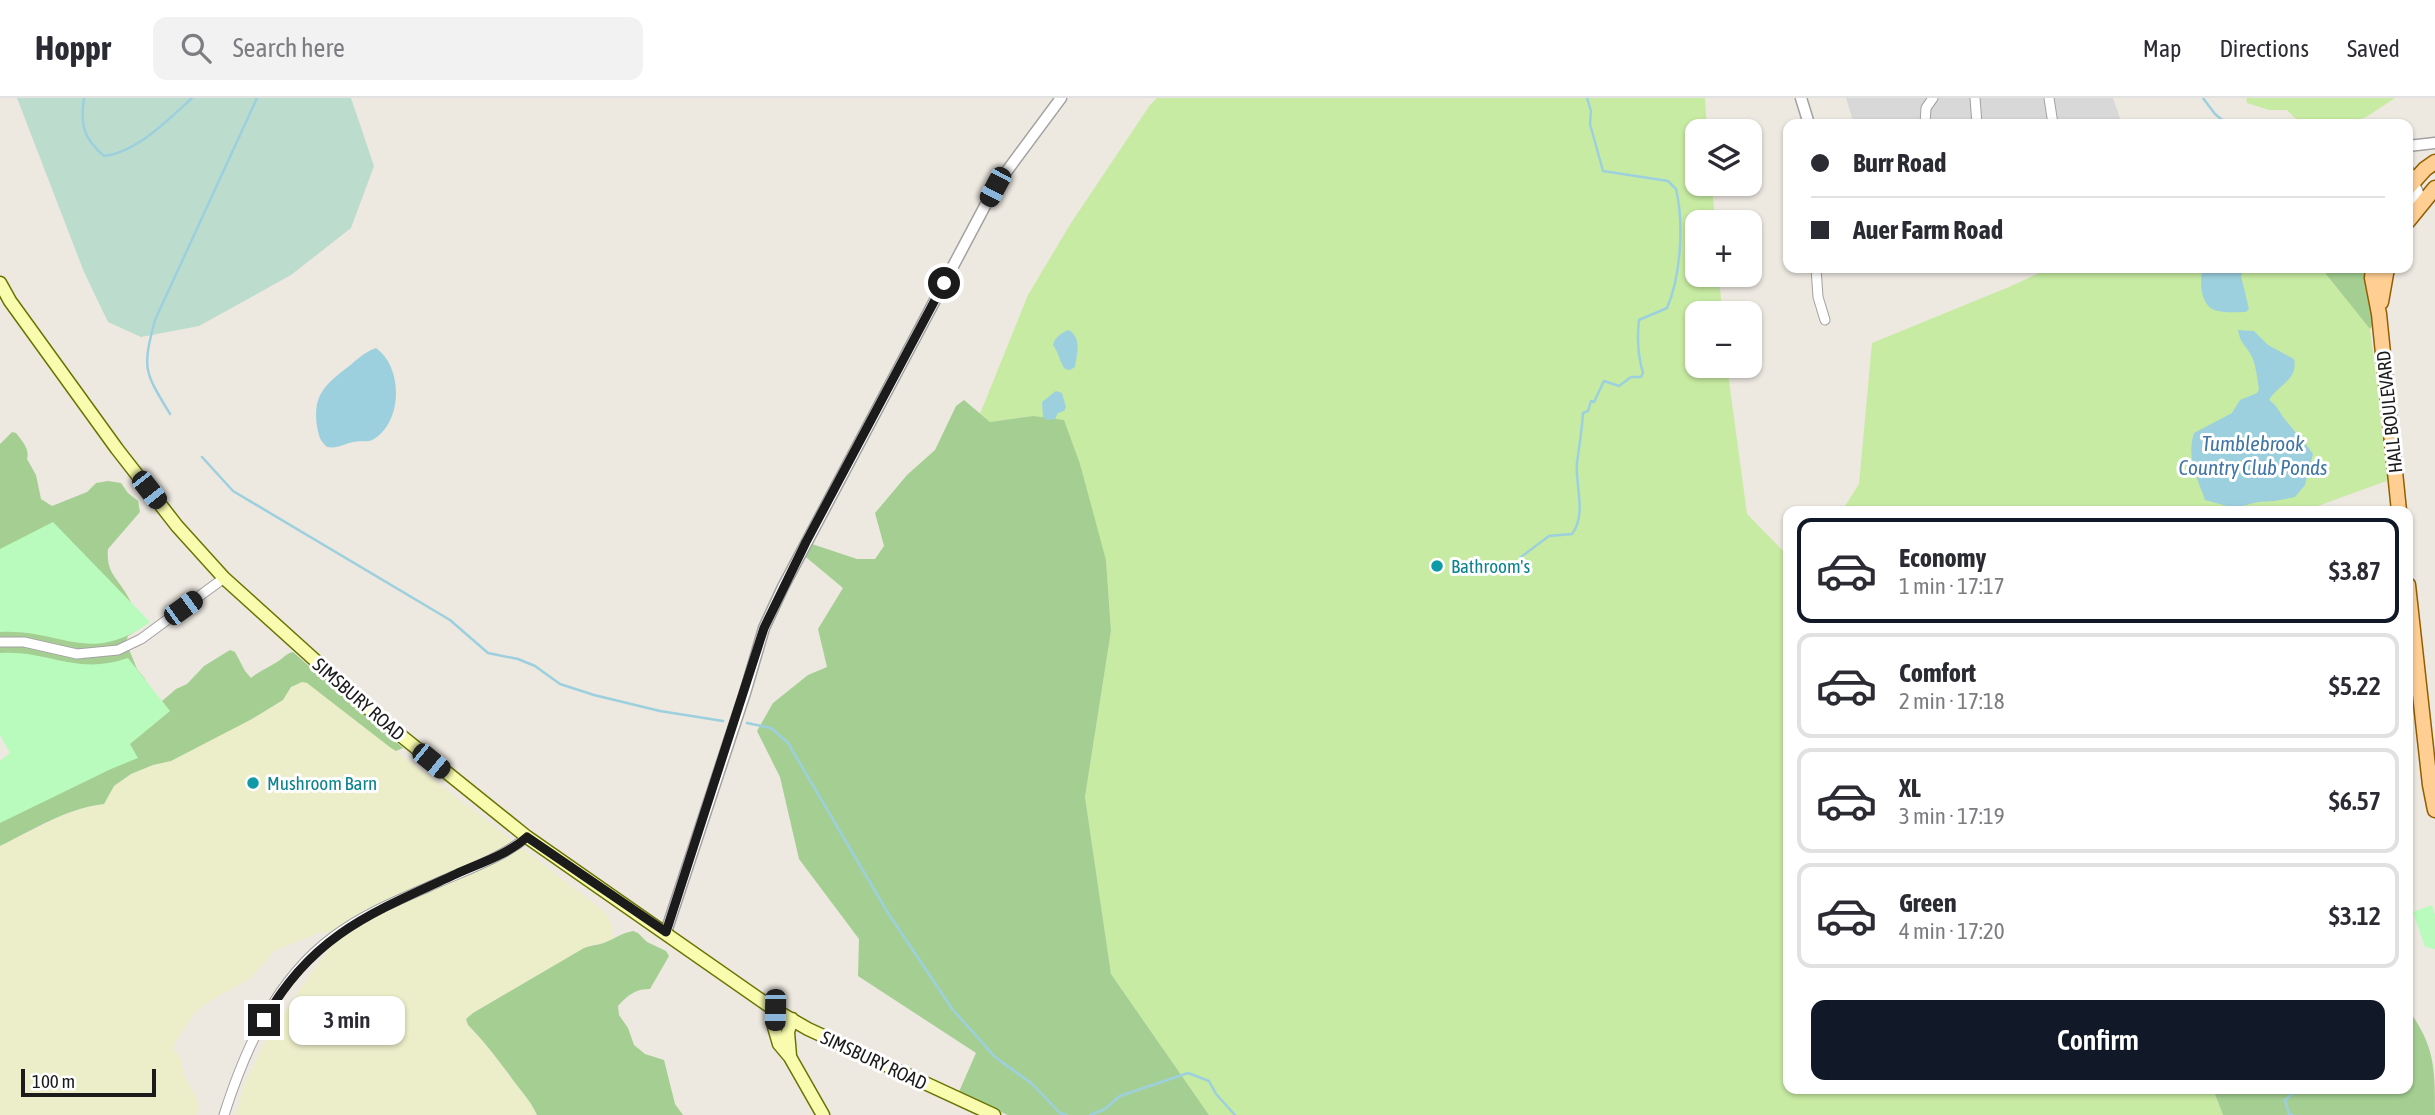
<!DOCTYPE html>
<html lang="en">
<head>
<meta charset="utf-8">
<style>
	:root { --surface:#fff; --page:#f2f2f3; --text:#2b2b33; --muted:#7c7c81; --line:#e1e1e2; --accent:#111827 }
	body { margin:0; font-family:"Asap Condensed",sans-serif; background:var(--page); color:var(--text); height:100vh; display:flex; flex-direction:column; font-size:26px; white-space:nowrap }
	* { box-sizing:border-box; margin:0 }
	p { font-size:23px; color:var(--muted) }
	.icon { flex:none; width:38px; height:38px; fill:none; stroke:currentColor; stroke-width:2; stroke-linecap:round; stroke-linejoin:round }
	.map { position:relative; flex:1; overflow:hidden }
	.side { position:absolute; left:1783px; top:408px; width:630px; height:588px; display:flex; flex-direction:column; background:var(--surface); border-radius:14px; box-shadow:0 2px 5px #0004 }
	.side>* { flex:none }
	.banner { position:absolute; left:1783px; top:21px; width:630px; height:154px; border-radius:14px; box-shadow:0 2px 5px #0004; display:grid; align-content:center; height:154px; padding:0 28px; background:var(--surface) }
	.tools { position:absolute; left:1685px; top:21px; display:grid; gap:14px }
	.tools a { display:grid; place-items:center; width:77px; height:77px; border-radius:14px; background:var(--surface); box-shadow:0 2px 5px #0004; font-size:35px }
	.scale { position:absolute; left:21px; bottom:18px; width:135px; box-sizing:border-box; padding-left:7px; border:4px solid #1b1b1b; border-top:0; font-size:19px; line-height:24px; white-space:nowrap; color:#1b1b1b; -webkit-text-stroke:5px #fff; paint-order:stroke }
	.end { position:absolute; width:32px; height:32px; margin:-16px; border:9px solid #1b1b1b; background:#fff; box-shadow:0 0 0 4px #fff }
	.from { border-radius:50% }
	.bubble { position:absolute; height:49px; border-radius:14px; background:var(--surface); box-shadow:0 2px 5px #0004; font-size:23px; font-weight:600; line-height:49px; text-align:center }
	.car { position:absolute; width:21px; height:42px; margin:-21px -10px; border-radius:9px; box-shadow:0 0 5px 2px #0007; background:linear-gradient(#222 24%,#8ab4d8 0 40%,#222 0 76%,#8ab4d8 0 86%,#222 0) }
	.banner b { display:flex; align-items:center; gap:24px; height:66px; font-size:26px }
	.banner b+b { border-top:2px solid var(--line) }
	.banner i { width:18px; height:18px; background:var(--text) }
	ul { padding:12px 0 0; list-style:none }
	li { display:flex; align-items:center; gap:21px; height:105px; margin:0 14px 10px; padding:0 14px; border:4px solid var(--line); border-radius:14px }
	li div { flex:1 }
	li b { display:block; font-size:26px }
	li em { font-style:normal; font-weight:600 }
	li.active { border-color:var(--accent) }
	li>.icon { width:63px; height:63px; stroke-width:1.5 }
	.primary-button { display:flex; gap:14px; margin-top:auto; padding:14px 28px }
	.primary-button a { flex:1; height:80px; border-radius:14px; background:var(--accent); color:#fff; font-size:28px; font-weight:600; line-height:80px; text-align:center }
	header { display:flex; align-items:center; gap:42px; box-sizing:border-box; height:98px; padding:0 35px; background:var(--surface); border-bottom:2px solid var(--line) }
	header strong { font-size:33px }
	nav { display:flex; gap:38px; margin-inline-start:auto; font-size:24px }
	.search { width:490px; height:63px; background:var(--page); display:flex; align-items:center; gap:18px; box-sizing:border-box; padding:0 24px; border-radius:14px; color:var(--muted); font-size:26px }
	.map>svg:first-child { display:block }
	.residential { fill:#d9d8d8 }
	.farmland { fill:#eceec9 }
	.grass { fill:#c7eba2 }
	.forest { fill:#a5cf92 }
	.wetland { fill:#bcdccd }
	.park { fill:#b9fbbd }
	.water { fill:#9dd0de }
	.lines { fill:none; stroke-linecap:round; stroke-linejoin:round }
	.stream { stroke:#9dd0de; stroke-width:2.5 }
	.minor-casing { stroke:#a2a2a2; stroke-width:11 }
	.tertiary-casing { stroke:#a2a2a2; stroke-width:13 }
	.secondary-casing { stroke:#697400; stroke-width:15 }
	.primary-casing { stroke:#925f00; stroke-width:17 }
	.minor { stroke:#fff; stroke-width:9 }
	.tertiary { stroke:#fff; stroke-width:10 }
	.secondary { stroke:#f9fcaf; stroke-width:12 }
	.primary { stroke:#ffce93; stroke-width:14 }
	.route { stroke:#1b1b1b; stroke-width:9 }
	.culture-dot { fill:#0f9aa8; stroke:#fff; stroke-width:2.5 }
	.labels { text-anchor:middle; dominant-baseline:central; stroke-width:6; stroke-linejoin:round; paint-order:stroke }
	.street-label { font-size:19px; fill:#1b1b1b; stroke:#fff }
	.culture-label { font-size:19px; fill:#0d838f; stroke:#fff; text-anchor:start }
	.water-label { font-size:21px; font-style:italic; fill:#4176a5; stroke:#fff }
</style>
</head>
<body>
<header>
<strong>Hoppr</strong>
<div class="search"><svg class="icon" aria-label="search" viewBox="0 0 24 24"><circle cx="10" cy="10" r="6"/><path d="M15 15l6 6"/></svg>Search here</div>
<nav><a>Map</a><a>Directions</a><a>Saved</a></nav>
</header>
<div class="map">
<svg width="2435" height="1017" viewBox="0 0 2435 1017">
	<rect width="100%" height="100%" fill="#ede8e0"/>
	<!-- residential -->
	<path class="residential" d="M1846 0H2113L2122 26H1854Z"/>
	<!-- farmland -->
	<path class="farmland" d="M305 583 605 814 612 827 613 840 603 846H595L584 850 473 915 466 921 468 927 498 960 508 977 525 995 537 1017H236L243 990 268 937 331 848 329 836 324 833 274 853 251 880 210 903 195 914 175 944 174 951 181 962 185 980 195 996 199 1008 197 1017H0V748L64 717 89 708 104 706 114 688 131 676 153 667 171 663 252 621 283 602 291 589Z"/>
	<!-- grass -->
	<path class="grass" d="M1157 0H1705L1707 33H1698V86H1712L1715 124H1698V177H1719L1722 215H1698V268H1727L1747 416 1788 458V990L2213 991 2223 1017H1209L1111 876 1085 699 1111 533 1106 462 1033 318 990 324 980 316 1028 197 1071 125 1150 7Z
		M2246 0H2395L2366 19 2345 26H2301L2287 12H2269L2247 5Z
		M2050 170H2321L2370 231 2389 382 2304 413H1842L1859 386 1872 245 2009 189Z"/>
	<!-- forest -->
	<path class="forest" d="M2321 170H2369L2374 225 2370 231Z
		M964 302 990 324 1033 318 1064 322 1080 366 1106 462 1111 533 1085 699 1111 876 1209 1017H1008L958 996 976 955 858 878 859 841 799 761 780 679 757 633 773 605 808 577 827 569 818 531 843 490 801 455 806 444 857 461H875L884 448 875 415 907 377 935 352 956 308Z
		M12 334 16 335C22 343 30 351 27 361L36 377 41 401 52 408 87 394 96 385 108 383 121 385 128 395 138 403 140 414 108 451C106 475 117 479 127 497 133 507 136 518 143 528L128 538 126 544 137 571 145 581 151 599 161 604 176 591 187 586 204 568 230 552 235 554 245 573 251 580C259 573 268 570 277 564 284 560 285 556 293 554L403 650 396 653 391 650 307 585 302 584 291 589 283 602 252 621 171 663 153 667 131 676 114 688 104 706C67 710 33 732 0 748V671L17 657 0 618V346Z
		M633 833 638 835 647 844 666 853 669 858 650 891C635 891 628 897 618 908L619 917 628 930 634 947 645 956 664 962 675 1006 683 1017H537C530 1001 518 990 508 975 495 958 483 942 468 927L466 921 473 915 584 850C592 847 600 847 606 844 616 840 622 835 633 833Z
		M2408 911C2435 949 2435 969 2435 1017H2223L2213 991 2408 990Z"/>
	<!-- wetland -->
	<path class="wetland" d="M17 0H351L374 68 351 130 291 177 199 228 141 239 108 224 84 174Z"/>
	<!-- park -->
	<path class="park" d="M53 424 150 524C89 568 62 531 0 534V451Z
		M0 555C49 552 76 578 128 560L170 613 130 646 138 660 111 671 0 725V663L10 655 0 637Z
		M2432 807 2435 817V851L2425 849 2413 814Z"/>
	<!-- water -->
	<path class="water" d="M2203 170H2243L2241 178 2249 211 2246 214C2237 214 2226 215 2218 213 2200 210 2199 183 2203 170Z
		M1069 232C1082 241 1077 255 1075 269L1070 272 1065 271C1059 263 1059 255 1053 247 1054 240 1062 234 1069 232Z
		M2238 232 2254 233 2268 247 2294 261C2299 281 2277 288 2269 302 2278 308 2280 316 2287 324 2296 335 2305 344 2313 356L2305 387 2295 399 2275 403 2258 404 2234 410 2205 402C2197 379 2186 359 2194 335L2232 315 2240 302 2257 295 2259 291C2257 280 2256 266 2251 257 2245 246 2241 247 2238 232Z
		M376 250C403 269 403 323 374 341 367 345 361 342 353 344 344 346 337 351 327 349 320 343 319 338 317 329 313 300 322 289 344 272 355 264 362 255 376 250Z
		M1056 293 1062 295 1066 309 1064 313 1058 315 1055 321 1048 322 1043 319 1042 304Z"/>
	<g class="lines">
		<!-- stream -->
		<path class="stream" d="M84 0C80 26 83 40 104 58 137 54 168 22 192 0
			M2203 0 2215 16 2227 26
			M170 316C144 273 142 271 155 222L257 0
			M202 359 233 393 450 522 488 555 518 561 535 568 560 586 594 597 660 613 723 623
			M1521 459 1549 438 1572 436C1587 416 1575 388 1577 365 1579 349 1582 332 1583 315L1588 313 1591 303 1594 304 1604 283 1619 288 1631 279H1641L1643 275C1638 258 1637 239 1639 222L1667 210C1681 178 1684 125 1676 91L1668 83 1603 73 1590 26 1591 13 1587 0
			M747 625 771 630 788 645 888 815 953 912 995 959 1031 985 1060 1015 1067 1017
			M1090 1017 1105 1011 1120 998 1188 975 1209 983 1216 996 1235 1017
			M2292 1017 2289 1016 2285 1002 2300 990"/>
		<!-- minor casing -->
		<g class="minor-casing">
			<path id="minor" d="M1975 0 1977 26
				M2049 0 2053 26
				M1925 26 1926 10 1933 0
				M1816 170 1818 199 1825 222
				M0 544H24L77 556 118 552 141 541 224 480
				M224 1017C245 951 276 881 333 839 362 817 396 803 428 789 460 774 499 762 527 739"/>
		</g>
		<!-- tertiary casing -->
		<g class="tertiary-casing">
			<path id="tertiary" d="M1801 0 1809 26
				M2408 48 2435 45
				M2408 72 2422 104
				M2408 101 2422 104
				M666 834 745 595 764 530 783 489 995 89 1061 0"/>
		</g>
		<!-- secondary casing -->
		<g class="secondary-casing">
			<path id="secondary" d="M0 185 10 203 117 351 177 428 224 480 379 620 527 739 775 912 808 931 994 1017
				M775 912 774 929 779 946 790 959 823 1017
				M790 958 788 934 792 921"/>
		</g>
		<!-- primary casing -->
		<g class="primary-casing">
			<path id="primary" d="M2408 90 2425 71 2435 64
				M2408 123 2435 90
				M2373 170 2372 180 2379 216 2399 413
				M2381 204 2387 170
				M2408 487 2430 687 2435 712"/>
		</g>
		<!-- minor -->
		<use href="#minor" class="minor"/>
		<!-- tertiary -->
		<use href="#tertiary" class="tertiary"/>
		<!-- secondary -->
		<use href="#secondary" class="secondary"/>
		<!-- primary -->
		<use href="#primary" class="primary"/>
	</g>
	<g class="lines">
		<!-- route -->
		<path class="route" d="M264 922C312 837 371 815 456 776 480 765 507 757 527 739L666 834 764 530 806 444 944 185"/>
	</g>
	<!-- markers -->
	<g class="culture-dot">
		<circle cx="1437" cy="468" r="7"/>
		<circle cx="253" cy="685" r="7"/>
	</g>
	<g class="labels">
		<!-- street labels -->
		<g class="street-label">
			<text transform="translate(2389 314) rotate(-96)">HALL BOULEVARD</text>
			<text transform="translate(359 601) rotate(41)">SIMSBURY ROAD</text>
			<text transform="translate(874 962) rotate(25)">SIMSBURY ROAD</text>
		</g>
		<!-- culture labels -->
		<g class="culture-label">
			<text x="1451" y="468">Bathroom's</text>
			<text x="267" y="685">Mushroom Barn</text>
		</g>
		<!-- water labels -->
		<g class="water-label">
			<text x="2253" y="345">Tumblebrook<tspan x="2253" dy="24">Country Club Ponds</tspan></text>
		</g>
	</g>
</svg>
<div class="tools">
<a><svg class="icon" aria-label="layers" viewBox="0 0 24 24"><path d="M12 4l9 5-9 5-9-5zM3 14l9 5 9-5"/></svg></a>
<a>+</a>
<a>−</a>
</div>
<div class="scale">100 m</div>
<i class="end from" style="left:944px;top:185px"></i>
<i class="end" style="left:264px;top:922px"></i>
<div class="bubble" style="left:289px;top:898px;width:116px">3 min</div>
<i class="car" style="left:995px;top:89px;rotate:208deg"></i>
<i class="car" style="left:149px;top:392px;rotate:142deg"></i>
<i class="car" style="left:183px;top:510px;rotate:54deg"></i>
<i class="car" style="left:431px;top:663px;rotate:129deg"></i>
<i class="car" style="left:775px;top:912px;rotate:181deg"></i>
<div class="banner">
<b><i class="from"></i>Burr Road</b>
<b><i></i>Auer Farm Road</b>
</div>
<section class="side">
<ul>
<li class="active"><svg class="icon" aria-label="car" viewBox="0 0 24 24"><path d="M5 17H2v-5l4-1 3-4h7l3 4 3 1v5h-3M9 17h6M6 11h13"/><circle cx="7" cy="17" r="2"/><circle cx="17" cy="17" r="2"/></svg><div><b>Economy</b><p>1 min · 17:17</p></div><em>$3.87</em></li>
<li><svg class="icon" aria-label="car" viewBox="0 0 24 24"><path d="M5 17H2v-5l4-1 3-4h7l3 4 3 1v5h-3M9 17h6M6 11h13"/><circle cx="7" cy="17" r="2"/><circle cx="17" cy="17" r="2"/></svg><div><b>Comfort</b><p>2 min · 17:18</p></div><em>$5.22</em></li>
<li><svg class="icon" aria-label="car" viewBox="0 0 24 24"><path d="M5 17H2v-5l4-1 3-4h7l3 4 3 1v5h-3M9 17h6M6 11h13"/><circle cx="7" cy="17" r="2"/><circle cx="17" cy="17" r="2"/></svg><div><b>XL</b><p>3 min · 17:19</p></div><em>$6.57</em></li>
<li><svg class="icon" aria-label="car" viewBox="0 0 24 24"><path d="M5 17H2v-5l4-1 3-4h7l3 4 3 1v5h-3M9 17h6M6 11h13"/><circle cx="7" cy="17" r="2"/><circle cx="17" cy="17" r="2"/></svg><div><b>Green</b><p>4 min · 17:20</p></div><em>$3.12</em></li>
</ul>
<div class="primary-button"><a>Confirm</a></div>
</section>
</div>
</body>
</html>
